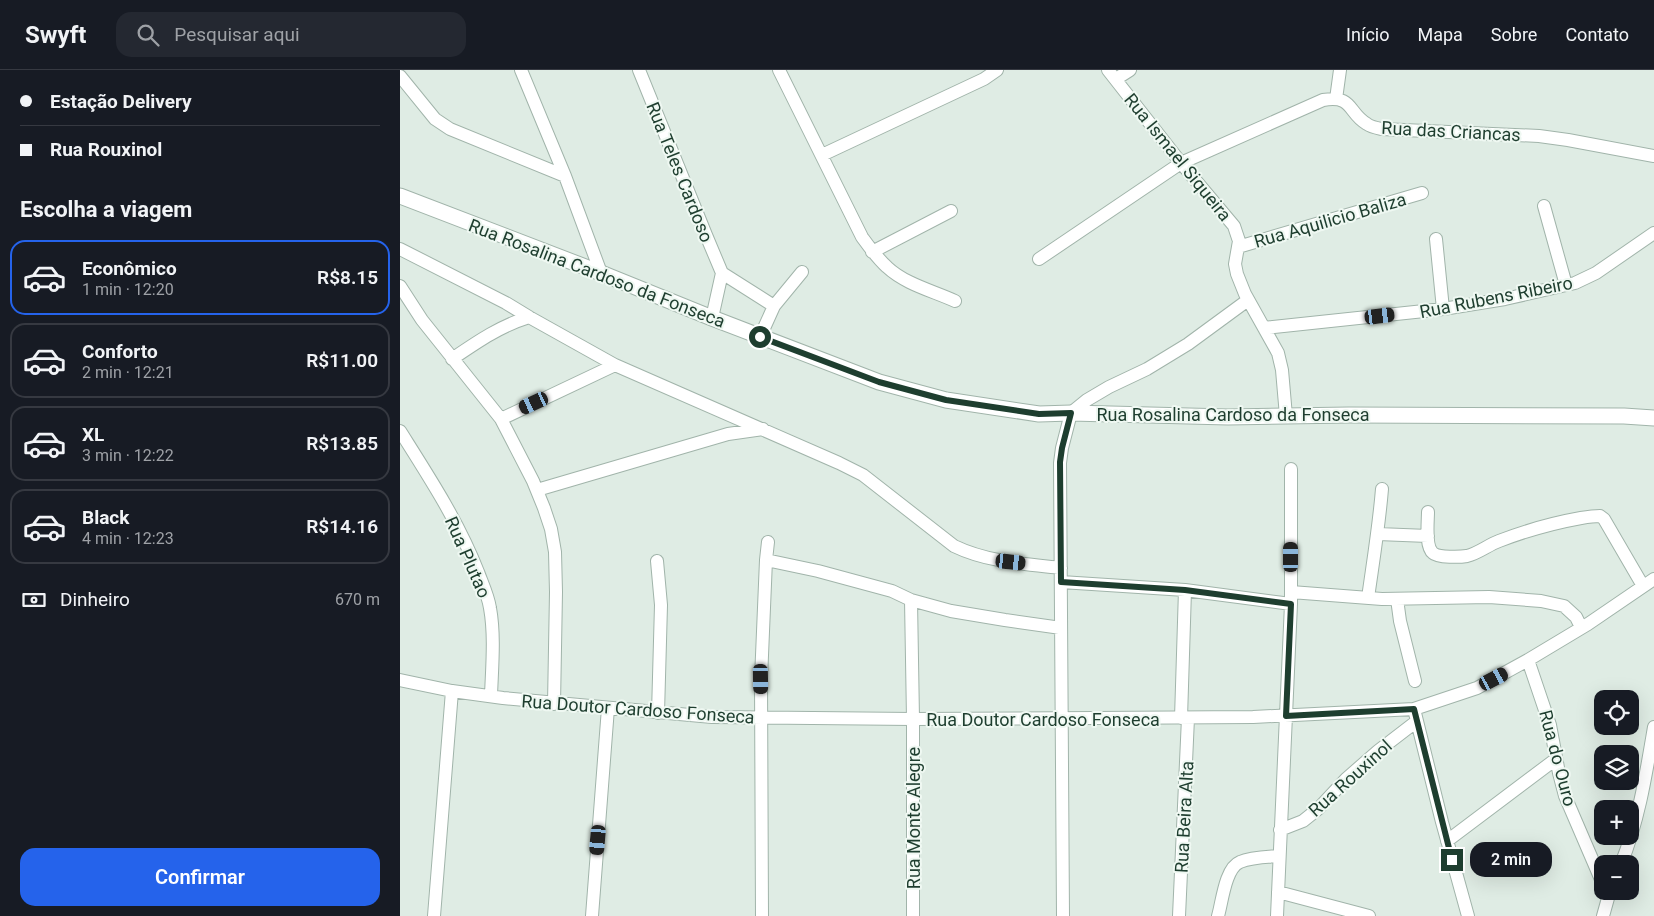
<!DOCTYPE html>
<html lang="pt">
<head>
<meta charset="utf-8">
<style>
	:root { --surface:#171b24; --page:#242831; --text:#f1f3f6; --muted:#9ea1a6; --line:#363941; --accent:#2563eb }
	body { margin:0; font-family:Roboto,sans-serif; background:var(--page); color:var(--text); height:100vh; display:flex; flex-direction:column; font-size:19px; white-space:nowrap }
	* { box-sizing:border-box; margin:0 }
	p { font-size:16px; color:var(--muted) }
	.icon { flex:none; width:28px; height:28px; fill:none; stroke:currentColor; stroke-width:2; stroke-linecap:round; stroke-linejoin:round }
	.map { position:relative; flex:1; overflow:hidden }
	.panel { display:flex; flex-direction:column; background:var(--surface); width:400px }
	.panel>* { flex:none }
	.banner { display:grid; align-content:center; height:110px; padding:0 20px; background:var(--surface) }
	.buttons { position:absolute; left:1194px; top:620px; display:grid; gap:10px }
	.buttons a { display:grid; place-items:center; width:45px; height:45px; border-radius:10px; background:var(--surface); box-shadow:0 5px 20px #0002; font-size:25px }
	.end { position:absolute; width:22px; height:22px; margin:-11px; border:6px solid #1e3e2f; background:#fff; box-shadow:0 0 0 2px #fff }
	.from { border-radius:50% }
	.bubble { position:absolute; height:35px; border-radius:15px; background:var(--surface); box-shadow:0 5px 20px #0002; font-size:16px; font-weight:600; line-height:35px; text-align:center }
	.car { position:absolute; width:15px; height:30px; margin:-15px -8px; border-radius:6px; box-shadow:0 0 4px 1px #0007; background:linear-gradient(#222 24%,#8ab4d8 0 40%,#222 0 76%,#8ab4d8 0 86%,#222 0) }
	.banner b { display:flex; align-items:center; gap:18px; height:48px; font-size:19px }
	.banner b+b { border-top:1px solid var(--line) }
	.banner i { width:12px; height:12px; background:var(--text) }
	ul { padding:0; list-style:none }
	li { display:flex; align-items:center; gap:15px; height:75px; margin:0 10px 8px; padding:0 10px; border:2px solid var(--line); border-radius:15px }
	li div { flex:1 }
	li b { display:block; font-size:19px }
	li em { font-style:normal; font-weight:600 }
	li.active { border-color:var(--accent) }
	li>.icon { width:45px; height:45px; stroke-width:1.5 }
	h2 { padding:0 20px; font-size:22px; line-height:60px }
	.pay { display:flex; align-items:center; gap:12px; height:55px; padding:0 20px; font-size:19px }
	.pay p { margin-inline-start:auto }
	.button { display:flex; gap:10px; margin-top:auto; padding:10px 20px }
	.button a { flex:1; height:58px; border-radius:15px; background:var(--accent); color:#fff; font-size:20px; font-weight:600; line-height:58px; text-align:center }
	header { display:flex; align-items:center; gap:30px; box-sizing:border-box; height:70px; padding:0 25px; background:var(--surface); border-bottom:1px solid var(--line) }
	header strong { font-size:24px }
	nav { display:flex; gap:28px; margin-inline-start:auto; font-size:18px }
	.search { width:350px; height:45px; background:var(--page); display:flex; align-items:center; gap:12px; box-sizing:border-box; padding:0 18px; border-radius:15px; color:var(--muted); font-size:19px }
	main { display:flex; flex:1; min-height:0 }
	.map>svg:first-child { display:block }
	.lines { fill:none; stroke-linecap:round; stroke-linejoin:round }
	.minor-casing { stroke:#a1b4aa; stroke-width:14 }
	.tertiary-casing { stroke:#a1b4aa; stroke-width:17 }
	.minor { stroke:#fff; stroke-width:12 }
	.tertiary { stroke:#fff; stroke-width:15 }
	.route { stroke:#1e3e2f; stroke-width:6 }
	.labels { text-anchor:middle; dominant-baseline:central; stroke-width:4; stroke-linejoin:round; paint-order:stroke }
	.street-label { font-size:18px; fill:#1e3e2f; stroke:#eff8f2 }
</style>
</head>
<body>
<header>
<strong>Swyft</strong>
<div class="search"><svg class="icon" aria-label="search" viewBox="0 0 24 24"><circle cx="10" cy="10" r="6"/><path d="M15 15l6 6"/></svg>Pesquisar aqui</div>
<nav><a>Início</a><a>Mapa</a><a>Sobre</a><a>Contato</a></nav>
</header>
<main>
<section class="panel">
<div class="banner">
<b><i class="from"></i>Estação Delivery</b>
<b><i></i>Rua Rouxinol</b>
</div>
<h2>Escolha a viagem</h2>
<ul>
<li class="active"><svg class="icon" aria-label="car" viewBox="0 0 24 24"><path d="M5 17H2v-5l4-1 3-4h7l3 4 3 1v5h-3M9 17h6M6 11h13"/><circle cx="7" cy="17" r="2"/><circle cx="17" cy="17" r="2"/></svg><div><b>Econômico</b><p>1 min · 12:20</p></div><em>R$8.15</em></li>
<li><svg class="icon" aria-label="car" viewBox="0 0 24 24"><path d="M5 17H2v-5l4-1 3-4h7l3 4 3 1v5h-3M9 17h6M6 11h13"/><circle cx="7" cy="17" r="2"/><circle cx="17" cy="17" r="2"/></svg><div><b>Conforto</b><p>2 min · 12:21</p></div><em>R$11.00</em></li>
<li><svg class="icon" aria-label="car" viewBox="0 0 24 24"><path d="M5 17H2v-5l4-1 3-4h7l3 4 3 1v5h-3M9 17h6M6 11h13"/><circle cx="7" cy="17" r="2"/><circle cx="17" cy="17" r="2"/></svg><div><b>XL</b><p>3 min · 12:22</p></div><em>R$13.85</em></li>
<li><svg class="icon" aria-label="car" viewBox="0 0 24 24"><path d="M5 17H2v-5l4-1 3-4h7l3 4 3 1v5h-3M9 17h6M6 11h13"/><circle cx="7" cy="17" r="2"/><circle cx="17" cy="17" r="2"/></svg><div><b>Black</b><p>4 min · 12:23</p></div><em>R$14.16</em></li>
</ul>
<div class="pay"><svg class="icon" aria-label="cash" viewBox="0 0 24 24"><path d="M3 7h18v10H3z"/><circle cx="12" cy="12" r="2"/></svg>Dinheiro<p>670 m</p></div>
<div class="button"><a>Confirmar</a></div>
</section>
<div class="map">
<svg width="1254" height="846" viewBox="0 0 1254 846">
	<rect width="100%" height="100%" fill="#dfece4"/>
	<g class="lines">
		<!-- minor casing -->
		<g class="minor-casing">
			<path id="minor" d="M121 0 165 106 201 203
				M239 0 306 165 322 203
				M379 0 462 167C470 178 477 188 487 197 505 214 533 221 555 231
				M708 0 781 93 834 156 839 171 835 194 837 204 845 224 878 283 882 300 886 346
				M0 6 35 49 50 59 165 106
				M716 9 730 0
				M936 29 940 0
				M422 85 584 9 597 0
				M1144 136 1166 215
				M1036 169 1043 239
				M838 177 1022 123
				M0 179 106 233 129 247
				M472 182 551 141
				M639 189 781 93 923 30C954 25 947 42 967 54 971 57 977 58 982 59L1139 66 1168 70 1254 86
				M0 216 22 250 101 349 133 411 144 438 151 459 155 482 156 522 154 634
				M312 248 322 203 374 236
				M864 258 1043 239 1105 229 1175 213 1196 203 1254 163
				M360 267 374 236 402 202
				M52 289C77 272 100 256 129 247L215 295 439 393 463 405 554 476C587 492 625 494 661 498
				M101 349 215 295
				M0 361C29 407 58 451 78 502 82 513 88 525 90 538 95 566 92 597 91 626
				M137 420 328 364 363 359
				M1028 442C1028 451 1025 477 1033 483 1038 488 1061 487 1067 486 1079 483 1088 475 1099 471 1125 461 1153 453 1181 448 1187 447 1194 446 1200 446L1204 449 1243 516
				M978 464 1028 466
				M366 490 418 501 492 521 511 530 551 541 605 550 661 558
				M257 491 261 535 258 643
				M661 512 785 520 891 534
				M891 522 982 529 1089 527 1141 531 1164 536 1176 547 1181 557
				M968 528C973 492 979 456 982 419
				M997 529 1000 551 1015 611
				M511 530 513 649V846
				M1128 590 1150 655 1159 703 1165 726 1202 812
				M0 610 52 621 103 628 312 647 513 649 853 647 1014 639 1077 618 1128 590 1188 554 1254 509
				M1014 639 1042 752 1068 846
				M781 648 785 520
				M880 760 903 751 918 739 946 709 978 681 1017 651
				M1047 771 1156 689
				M1221 794C1239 750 1246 704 1254 657
				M878 822 969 846
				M34 846 52 621
				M192 846 208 638
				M362 846 361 609 366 490 368 472
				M663 846 660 393 662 378 671 343 687 330 709 317 747 299 788 274 848 230
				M779 846 788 648
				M818 846C822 833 825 798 840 792 851 787 866 787 879 786
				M877 846 891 534V399
				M1203 846 1210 821"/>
		</g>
		<!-- tertiary casing -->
		<g class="tertiary-casing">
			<path id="tertiary" d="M0 126 201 203 312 248 479 312 546 330 639 344 671 343 828 347 949 345 1224 346 1254 348"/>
		</g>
		<!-- minor -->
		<use href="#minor" class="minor"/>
		<!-- tertiary -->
		<use href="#tertiary" class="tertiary"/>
	</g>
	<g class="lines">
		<!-- route -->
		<path class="route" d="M360 267 479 312 546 330 639 344 671 343 662 378 660 392 661 512 785 520 891 534 886 646 1014 639 1052 790"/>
	</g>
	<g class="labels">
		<!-- street labels -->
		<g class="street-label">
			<text transform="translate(1051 61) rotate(3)">Rua das Criancas</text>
			<text transform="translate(778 87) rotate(51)">Rua Ismael Siqueira</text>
			<text transform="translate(280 102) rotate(68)">Rua Teles Cardoso</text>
			<text transform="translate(930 150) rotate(-16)">Rua Aquilicio Baliza</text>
			<text transform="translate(197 203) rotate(21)">Rua Rosalina Cardoso da Fonseca</text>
			<text transform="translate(1096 227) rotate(-11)">Rua Rubens Ribeiro</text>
			<text x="833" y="344">Rua Rosalina Cardoso da Fonseca</text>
			<text transform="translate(68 487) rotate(66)">Rua Plutao</text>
			<text transform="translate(238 639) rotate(4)">Rua Doutor Cardoso Fonseca</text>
			<text x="643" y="649">Rua Doutor Cardoso Fonseca</text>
			<text transform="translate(1158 688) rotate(75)">Rua do Ouro</text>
			<text transform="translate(950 708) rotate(-42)">Rua Rouxinol</text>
			<text transform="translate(784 747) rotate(-87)">Rua Beira Alta</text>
			<text transform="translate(513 748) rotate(-90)">Rua Monte Alegre</text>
		</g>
	</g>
</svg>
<div class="buttons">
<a><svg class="icon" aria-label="locate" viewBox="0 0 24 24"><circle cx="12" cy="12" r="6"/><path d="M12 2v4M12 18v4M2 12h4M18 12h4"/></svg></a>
<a><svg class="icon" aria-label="layers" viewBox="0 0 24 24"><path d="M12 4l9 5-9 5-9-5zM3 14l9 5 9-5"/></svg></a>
<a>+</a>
<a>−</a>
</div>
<i class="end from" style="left:360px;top:267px"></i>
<i class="end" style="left:1052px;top:790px"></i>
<div class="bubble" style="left:1070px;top:772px;width:82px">2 min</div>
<i class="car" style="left:980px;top:246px;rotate:83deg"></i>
<i class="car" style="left:134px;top:333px;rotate:245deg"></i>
<i class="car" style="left:891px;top:487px;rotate:0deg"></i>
<i class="car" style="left:611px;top:492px;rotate:96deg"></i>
<i class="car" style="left:361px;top:609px;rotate:179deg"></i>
<i class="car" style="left:1094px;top:609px;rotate:62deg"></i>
<i class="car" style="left:198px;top:770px;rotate:185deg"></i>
</div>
</main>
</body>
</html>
